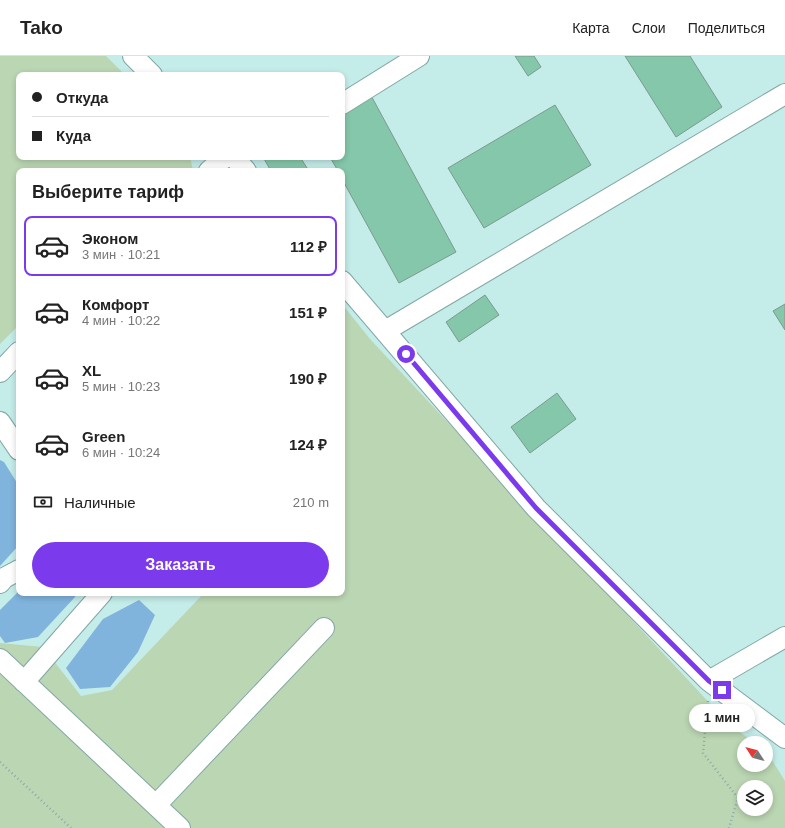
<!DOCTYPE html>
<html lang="ru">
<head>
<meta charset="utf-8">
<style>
	:root { --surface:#fff; --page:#f6f6f6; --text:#222; --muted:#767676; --line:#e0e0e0; --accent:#7c3aed }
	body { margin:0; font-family:Helvetica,sans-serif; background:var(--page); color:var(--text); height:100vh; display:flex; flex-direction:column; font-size:15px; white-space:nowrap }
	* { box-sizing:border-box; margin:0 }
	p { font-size:13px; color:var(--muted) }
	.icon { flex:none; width:22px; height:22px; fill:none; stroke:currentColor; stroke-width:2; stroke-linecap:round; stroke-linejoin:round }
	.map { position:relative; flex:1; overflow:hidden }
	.drawer { position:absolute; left:16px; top:112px; width:329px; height:428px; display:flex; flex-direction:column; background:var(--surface); border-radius:8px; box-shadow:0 2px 6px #0003 }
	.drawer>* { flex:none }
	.top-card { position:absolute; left:16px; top:16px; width:329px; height:88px; border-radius:8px; box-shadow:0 2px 6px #0003; display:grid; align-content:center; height:88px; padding:0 16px; background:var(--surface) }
	.needle { width:26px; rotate:306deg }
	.fabs { position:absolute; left:737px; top:680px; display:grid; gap:8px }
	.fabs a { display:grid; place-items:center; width:36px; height:36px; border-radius:50%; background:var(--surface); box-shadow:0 2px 6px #0003; font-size:20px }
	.end { position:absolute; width:18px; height:18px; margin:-9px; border:5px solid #7c3aed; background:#fff; box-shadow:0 0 0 2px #fff }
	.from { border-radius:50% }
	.bubble { position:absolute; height:28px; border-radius:14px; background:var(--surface); box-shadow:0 2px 6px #0003; font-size:13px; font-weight:800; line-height:28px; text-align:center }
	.top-card b { display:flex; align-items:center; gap:14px; height:38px; font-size:15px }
	.top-card b+b { border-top:1px solid var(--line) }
	.top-card i { width:10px; height:10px; background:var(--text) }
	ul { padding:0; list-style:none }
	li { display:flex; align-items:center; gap:12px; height:60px; margin:0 8px 6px; padding:0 8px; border:2px solid transparent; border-radius:8px }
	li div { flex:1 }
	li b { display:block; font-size:15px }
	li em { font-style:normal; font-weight:800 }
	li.on { border-color:var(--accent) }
	li>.icon { width:36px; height:36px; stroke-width:1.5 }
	h2 { padding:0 16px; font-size:18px; line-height:48px }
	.pay { display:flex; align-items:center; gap:10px; height:44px; padding:0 16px; font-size:15px }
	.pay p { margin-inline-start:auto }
	.action { display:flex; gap:8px; margin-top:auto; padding:8px 16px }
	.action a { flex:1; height:46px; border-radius:24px; background:var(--accent); color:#fff; font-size:16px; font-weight:800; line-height:46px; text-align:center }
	header { display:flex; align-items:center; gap:24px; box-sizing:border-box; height:56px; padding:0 20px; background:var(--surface); border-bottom:1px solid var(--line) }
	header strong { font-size:19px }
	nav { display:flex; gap:22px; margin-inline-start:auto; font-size:14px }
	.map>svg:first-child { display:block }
	.green { fill:#bbd6b3; fill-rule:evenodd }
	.water { fill:#80b4dd }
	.building { fill:#84c7aa; stroke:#7c9b8d }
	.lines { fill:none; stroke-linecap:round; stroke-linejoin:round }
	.minor-casing { stroke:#81a7a5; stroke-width:22 }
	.path { stroke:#8aaaa8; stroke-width:2.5; stroke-dasharray:1 3; stroke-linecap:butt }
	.minor { stroke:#fff; stroke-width:20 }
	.route { stroke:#7c3aed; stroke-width:5 }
</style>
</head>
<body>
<header>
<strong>Tako</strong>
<nav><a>Карта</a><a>Слои</a><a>Поделиться</a></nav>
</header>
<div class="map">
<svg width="785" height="772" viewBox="0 0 785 772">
	<rect width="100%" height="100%" fill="#c4ece9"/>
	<!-- green -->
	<path class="green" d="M0 0H106L125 19H19V101H190L193 114 192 115H19V269L0 288Z
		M342 248 370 283 730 669 755 687H744V709H766V695L767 696 785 725V772H0V587L43 591 81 640 112 634 204 537H342ZM744 731H766V753H744Z"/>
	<!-- water -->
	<path class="water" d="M0 404 4 406 19 430V489L0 510Z
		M19 535V537H76L75 541 38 581 5 587 0 580V554Z
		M139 544 155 559 138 596 110 631 80 633 66 612 103 563Z"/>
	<!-- building -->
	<path class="building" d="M515 0H534L541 11 528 20Z
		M625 0H690L722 51 676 81Z
		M368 34 456 196 399 227 342 123V115H338L330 101H342V49Z
		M555 49 591 109 484 172 448 112Z
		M263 101H300L309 115H271Z
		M485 239 499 259 459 286 446 266Z
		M785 248V274L773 255Z
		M557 337 576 363 530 397 511 371Z"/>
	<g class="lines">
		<!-- minor casing -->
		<g class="minor-casing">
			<path id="minor" d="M133 0 152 19
				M342 48 419 0
				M234 101 246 115
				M209 115 225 101
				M342 225 536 452 709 625 785 682
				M385 275 785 38
				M0 316 19 296
				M0 366 19 394
				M0 527 4 522 19 514
				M0 603 180 772
				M709 625 785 581
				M24 626 102 537
				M156 749 324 572"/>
		</g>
		<!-- path -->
		<path class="path" d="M708 645 703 697 738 742 729 772
			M0 706 71 772"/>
		<!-- minor -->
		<use href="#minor" class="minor"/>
	</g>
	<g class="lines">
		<!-- route -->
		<path class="route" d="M406 298 536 452 709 625 722 634"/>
	</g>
</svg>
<div class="fabs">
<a><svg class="needle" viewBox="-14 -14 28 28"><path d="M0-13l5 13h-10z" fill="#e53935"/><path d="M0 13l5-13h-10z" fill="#767676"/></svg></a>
<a><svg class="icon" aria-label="layers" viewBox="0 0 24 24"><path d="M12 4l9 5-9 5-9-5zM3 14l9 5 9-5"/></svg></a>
</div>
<i class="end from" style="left:406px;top:298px"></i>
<i class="end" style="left:722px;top:634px"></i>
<div class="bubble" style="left:689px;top:648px;width:66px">1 мин</div>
<div class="top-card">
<b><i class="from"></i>Откуда</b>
<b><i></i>Куда</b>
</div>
<section class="drawer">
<h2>Выберите тариф</h2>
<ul>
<li class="on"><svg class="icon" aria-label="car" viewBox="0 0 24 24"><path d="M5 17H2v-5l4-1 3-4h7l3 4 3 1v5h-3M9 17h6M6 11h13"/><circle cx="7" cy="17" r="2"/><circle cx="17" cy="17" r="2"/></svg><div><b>Эконом</b><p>3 мин · 10:21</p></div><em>112 ₽</em></li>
<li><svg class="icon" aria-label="car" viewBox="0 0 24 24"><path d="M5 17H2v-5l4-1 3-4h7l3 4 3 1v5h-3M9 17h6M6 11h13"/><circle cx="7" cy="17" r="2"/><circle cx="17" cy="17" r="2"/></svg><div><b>Комфорт</b><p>4 мин · 10:22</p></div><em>151 ₽</em></li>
<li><svg class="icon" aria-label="car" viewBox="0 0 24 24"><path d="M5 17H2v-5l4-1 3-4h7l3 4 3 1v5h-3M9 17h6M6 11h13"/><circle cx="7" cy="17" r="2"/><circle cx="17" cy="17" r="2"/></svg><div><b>XL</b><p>5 мин · 10:23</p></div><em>190 ₽</em></li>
<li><svg class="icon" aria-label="car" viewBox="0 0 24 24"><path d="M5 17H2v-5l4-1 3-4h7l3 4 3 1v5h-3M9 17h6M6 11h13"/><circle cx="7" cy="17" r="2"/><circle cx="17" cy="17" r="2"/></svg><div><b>Green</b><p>6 мин · 10:24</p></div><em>124 ₽</em></li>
</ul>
<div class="pay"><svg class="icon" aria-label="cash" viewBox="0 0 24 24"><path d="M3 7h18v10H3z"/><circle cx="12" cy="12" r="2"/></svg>Наличные<p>210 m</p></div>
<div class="action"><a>Заказать</a></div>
</section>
</div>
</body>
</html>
